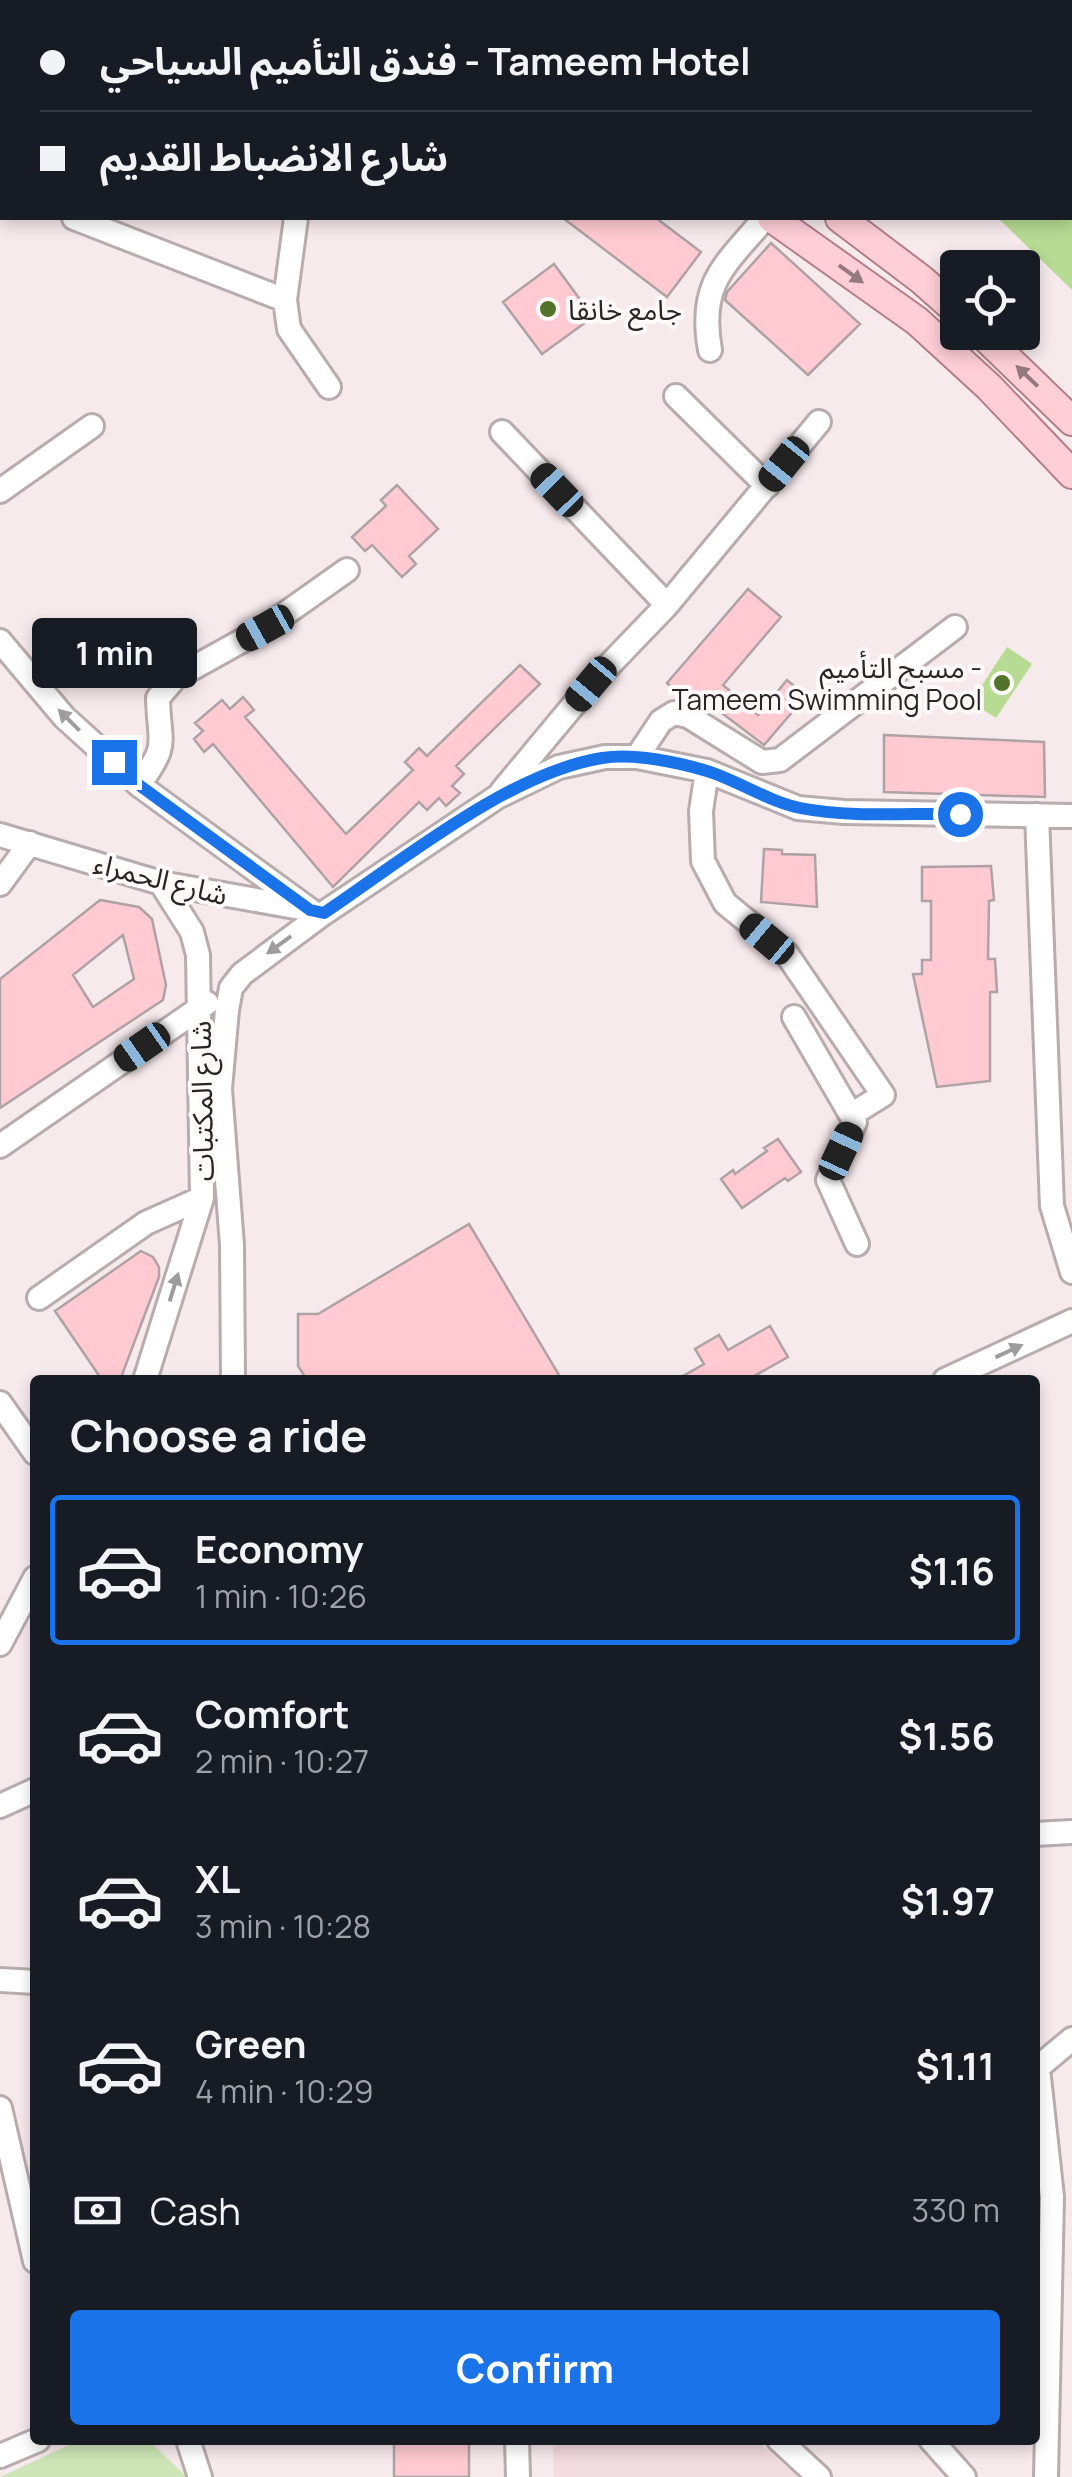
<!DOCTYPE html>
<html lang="en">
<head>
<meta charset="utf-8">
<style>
	:root { --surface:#171b24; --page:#242831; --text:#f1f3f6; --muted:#9ea1a6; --line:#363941; --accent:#1a73e8 }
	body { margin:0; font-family:Manrope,"Noto Sans Arabic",sans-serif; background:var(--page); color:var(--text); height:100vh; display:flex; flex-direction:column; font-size:38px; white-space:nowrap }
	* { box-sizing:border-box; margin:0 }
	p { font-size:32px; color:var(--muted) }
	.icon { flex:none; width:55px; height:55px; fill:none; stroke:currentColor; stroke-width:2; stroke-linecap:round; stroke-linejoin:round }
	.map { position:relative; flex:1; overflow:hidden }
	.sheet { position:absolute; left:30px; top:1375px; width:1010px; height:1070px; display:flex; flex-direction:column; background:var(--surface); border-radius:10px; box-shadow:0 5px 15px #0003 }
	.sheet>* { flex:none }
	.guide { position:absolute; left:0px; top:0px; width:1072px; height:220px; box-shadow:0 5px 15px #0003; display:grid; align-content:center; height:220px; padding:0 40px; background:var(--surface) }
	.controls { position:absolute; left:940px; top:250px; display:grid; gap:20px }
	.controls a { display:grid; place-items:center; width:100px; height:100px; border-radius:10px; background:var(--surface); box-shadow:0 5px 15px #0003; font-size:50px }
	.end { position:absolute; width:45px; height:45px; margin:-22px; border:12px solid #1a73e8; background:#fff; box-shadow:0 0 0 5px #fff }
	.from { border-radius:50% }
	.bubble { position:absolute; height:70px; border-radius:10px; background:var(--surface); box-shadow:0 5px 15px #0003; font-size:32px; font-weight:700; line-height:70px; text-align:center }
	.car { position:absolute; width:30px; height:60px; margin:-30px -15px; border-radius:12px; box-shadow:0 0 8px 2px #0007; background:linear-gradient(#222 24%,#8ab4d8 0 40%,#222 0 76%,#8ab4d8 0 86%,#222 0) }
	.guide b { display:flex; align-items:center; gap:35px; height:95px; font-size:38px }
	.guide b+b { border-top:2px solid var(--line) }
	.guide i { width:25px; height:25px; background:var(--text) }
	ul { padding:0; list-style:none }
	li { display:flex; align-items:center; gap:30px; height:150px; margin:0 20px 15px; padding:0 20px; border:5px solid transparent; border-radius:10px }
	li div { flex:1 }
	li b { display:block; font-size:38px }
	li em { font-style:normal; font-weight:700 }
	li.active { border-color:var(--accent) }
	li>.icon { width:90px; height:90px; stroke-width:1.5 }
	h2 { padding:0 40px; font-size:45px; line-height:120px }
	.pay { display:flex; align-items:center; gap:25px; height:110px; padding:0 40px; font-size:38px }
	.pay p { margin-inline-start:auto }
	.action { display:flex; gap:20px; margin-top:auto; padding:20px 40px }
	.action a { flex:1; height:115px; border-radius:10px; background:var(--accent); color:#fff; font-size:40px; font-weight:700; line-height:115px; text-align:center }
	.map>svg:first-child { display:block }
	.built { fill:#f1dcdf }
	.green { fill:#cde5b7 }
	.water { fill:#b7db93 }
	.building { fill:#ffcad2; stroke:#aea2a4; stroke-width:2.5; fill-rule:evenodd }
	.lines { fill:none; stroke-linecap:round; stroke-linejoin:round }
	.minor-casing { stroke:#b8acad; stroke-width:28 }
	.major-casing { stroke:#b37d87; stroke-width:32 }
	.minor { stroke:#fff; stroke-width:22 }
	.major { stroke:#feced7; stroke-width:28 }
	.oneway { fill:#94797e }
	.oneway2 { fill:#9f9c9d }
	.route { stroke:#1a73e8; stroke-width:12 }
	.poi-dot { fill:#52732a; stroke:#fffafa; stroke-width:4 }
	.labels { text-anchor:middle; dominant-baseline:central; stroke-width:8; stroke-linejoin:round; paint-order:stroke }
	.poi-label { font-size:28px; fill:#292425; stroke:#fffafa; text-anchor:start }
	.street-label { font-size:28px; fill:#292425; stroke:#fffafa }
</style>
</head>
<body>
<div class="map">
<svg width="1072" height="2477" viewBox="0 0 1072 2477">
	<rect width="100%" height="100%" fill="#f7eaec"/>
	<!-- built -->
	<path class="built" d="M553 2440H756L798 2477H554Z"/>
	<!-- green -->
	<path class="green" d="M80 2440H148L187 2477H0Z"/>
	<!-- water -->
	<path class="water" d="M803 0H1072V290L998 218H1070V2Z
		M1007 647 1032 664 996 718 971 702Z"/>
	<!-- building -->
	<path class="building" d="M563 218H656L701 252 667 297Z
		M771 243 860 324 808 375 725 300 727 292Z
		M554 264 593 317 542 354 503 302Z
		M397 485 438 529 409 556 416 564 402 577 372 545 365 551 352 537 386 506 381 500Z
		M748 589 781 617 723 685 758 715 787 680 806 696 764 745 706 701 701 707 687 700 667 683Z
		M520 665 540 684 456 766 464 774 452 786 460 793 446 806 439 798 427 810 419 802 333 887 213 744 204 752 194 739 203 731 195 723 222 700 230 709 243 697 254 710 245 717 346 834 413 770 405 762 419 748 427 756Z
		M884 735 1044 742 1045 797 884 792Z
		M764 849 782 850V854L815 855 817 907 761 902Z
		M991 866 994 900 989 901 988 959H995L997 992H990V1081L937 1087 913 974H922V960H931V901H922V867Z
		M100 900 139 907 152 919 166 985 163 1000 0 1108V979ZM123 935 134 979 93 1007 73 975Z
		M778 1139 801 1172 788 1181 785 1178 742 1208 721 1179 733 1170 735 1174 767 1151 764 1148Z
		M469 1224 562 1380H307L298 1366V1314H318Z
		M141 1251 153 1257 159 1267V1277L120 1380H102L55 1311Z
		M770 1326 788 1357 747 1380H676L704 1364 695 1349 719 1335 728 1350Z
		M394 2440H469V2477H394Z"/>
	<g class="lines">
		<!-- minor casing -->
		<g class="minor-casing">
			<path id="minor" d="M174 0 177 2
				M423 0 426 2
				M352 2 355 0
				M0 34 2 59
				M0 93 2 75
				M0 180 2 183
				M74 218 285 300
				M296 218 285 300 289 329 329 387
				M710 350C698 283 725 265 765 218
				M676 396 767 486
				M502 432 667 605
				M0 491 92 426
				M0 641 64 717 139 785 310 910
				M637 757 661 721 674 713 688 716 762 762 780 760 955 627
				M707 771 701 811 703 861 725 903 786 953 883 1095 851 1115
				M139 785C170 742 159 746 158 698L175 678 265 628 347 570
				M502 791 591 684 667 605 819 422
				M1037 815 1052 1206 1072 1272
				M0 835 161 883 306 909
				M0 884 30 843
				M794 1017 855 1122 828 1180 857 1244
				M0 1146 207 1003
				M39 1298 146 1223 202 1198
				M145 1380 202 1198 198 955 192 932 161 883
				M233 1380 232 1245 220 1089 227 1010 231 988 242 974 324 913 497 797 559 767 605 757H637L707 771 798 808 844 812 1072 816
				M945 1380 1072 1321
				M0 1403 35 1453
				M0 1644 35 1578
				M0 1806 35 1790
				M1035 1834 1072 1832
				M0 1980 35 1982
				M1038 2068 1052 2197 1046 2477
				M1035 2070 1072 2039
				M0 2108 35 2261
				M188 2440 200 2477
				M517 2440 518 2477
				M779 2440 819 2477
				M931 2440 964 2477
				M0 2456 38 2440"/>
		</g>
		<!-- major casing -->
		<g class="major-casing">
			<path id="major" d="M476 0 478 2
				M508 0 509 2
				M549 0 552 2
				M603 0 605 2
				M772 218 917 321 989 387 1072 474
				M840 218 922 280 958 312
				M980 332 1072 421"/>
		</g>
		<!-- minor -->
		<use href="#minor" class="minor"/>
		<!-- major -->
		<use href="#major" class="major"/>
	</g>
	<!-- one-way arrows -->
	<defs><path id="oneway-solid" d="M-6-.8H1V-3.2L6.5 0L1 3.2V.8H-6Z" transform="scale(2.5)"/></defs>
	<g class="oneway">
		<use href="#oneway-solid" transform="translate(851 274) rotate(36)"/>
		<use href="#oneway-solid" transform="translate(1027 376) rotate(-136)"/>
	</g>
	<g class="oneway2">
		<use href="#oneway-solid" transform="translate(69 720) rotate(-135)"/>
		<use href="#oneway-solid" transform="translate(279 945) rotate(144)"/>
		<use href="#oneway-solid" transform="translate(174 1287) rotate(-73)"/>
		<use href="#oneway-solid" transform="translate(1009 1351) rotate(-25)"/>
	</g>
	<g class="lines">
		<!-- route -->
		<path class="route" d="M114 762 139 785 310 910 324 913C403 860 509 773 602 758 634 753 677 762 707 771 739 781 767 801 800 808 851 818 908 813 960 814"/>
	</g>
	<!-- markers -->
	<g class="poi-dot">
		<circle cx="548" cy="309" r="10"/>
		<circle cx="1002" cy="683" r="10"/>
	</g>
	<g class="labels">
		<!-- poi labels -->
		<g class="poi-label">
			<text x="568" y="309">جامع خانقا</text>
			<text x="982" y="667" text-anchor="end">مسبح التأميم -<tspan x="982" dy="32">Tameem Swimming Pool</tspan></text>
		</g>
		<!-- street labels -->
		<g class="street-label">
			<text transform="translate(161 878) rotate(14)">شارع الحمراء</text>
			<text transform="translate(201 1101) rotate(-91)">شارع المكتبات</text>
		</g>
	</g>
</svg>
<div class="controls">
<a><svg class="icon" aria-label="locate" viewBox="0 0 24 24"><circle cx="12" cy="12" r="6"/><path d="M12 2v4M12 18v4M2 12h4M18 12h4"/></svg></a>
</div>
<i class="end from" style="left:960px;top:814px"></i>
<i class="end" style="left:114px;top:762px"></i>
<div class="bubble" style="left:32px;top:618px;width:165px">1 min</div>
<i class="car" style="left:784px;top:464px;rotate:219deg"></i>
<i class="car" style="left:557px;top:490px;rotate:316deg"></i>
<i class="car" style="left:265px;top:628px;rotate:241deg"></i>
<i class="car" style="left:591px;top:684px;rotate:220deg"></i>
<i class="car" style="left:767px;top:939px;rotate:310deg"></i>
<i class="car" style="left:142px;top:1047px;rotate:235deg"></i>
<i class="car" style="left:841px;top:1151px;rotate:25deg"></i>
<div class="guide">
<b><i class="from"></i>فندق التأميم السياحي - Tameem Hotel</b>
<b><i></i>شارع الانضباط القديم</b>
</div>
<section class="sheet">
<h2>Choose a ride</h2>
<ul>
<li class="active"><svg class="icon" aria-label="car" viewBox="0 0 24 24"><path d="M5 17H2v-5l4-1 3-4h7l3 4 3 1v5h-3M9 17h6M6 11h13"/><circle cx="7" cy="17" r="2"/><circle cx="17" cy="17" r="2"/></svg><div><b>Economy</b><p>1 min · 10:26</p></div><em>$1.16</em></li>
<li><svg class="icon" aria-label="car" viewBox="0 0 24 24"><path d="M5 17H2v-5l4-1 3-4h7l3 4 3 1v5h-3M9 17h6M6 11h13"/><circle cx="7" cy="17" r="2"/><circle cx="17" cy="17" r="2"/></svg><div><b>Comfort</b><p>2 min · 10:27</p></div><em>$1.56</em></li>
<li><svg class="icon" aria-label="car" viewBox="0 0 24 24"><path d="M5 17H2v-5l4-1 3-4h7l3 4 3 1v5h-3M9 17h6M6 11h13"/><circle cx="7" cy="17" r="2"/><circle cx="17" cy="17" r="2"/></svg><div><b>XL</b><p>3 min · 10:28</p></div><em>$1.97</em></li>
<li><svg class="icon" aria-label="car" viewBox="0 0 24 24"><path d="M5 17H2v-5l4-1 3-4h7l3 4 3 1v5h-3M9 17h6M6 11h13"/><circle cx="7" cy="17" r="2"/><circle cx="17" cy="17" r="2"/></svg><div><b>Green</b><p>4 min · 10:29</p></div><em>$1.11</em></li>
</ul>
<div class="pay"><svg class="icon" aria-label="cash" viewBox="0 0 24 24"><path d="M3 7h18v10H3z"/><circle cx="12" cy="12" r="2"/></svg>Cash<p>330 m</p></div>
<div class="action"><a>Confirm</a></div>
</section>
</div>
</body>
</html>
